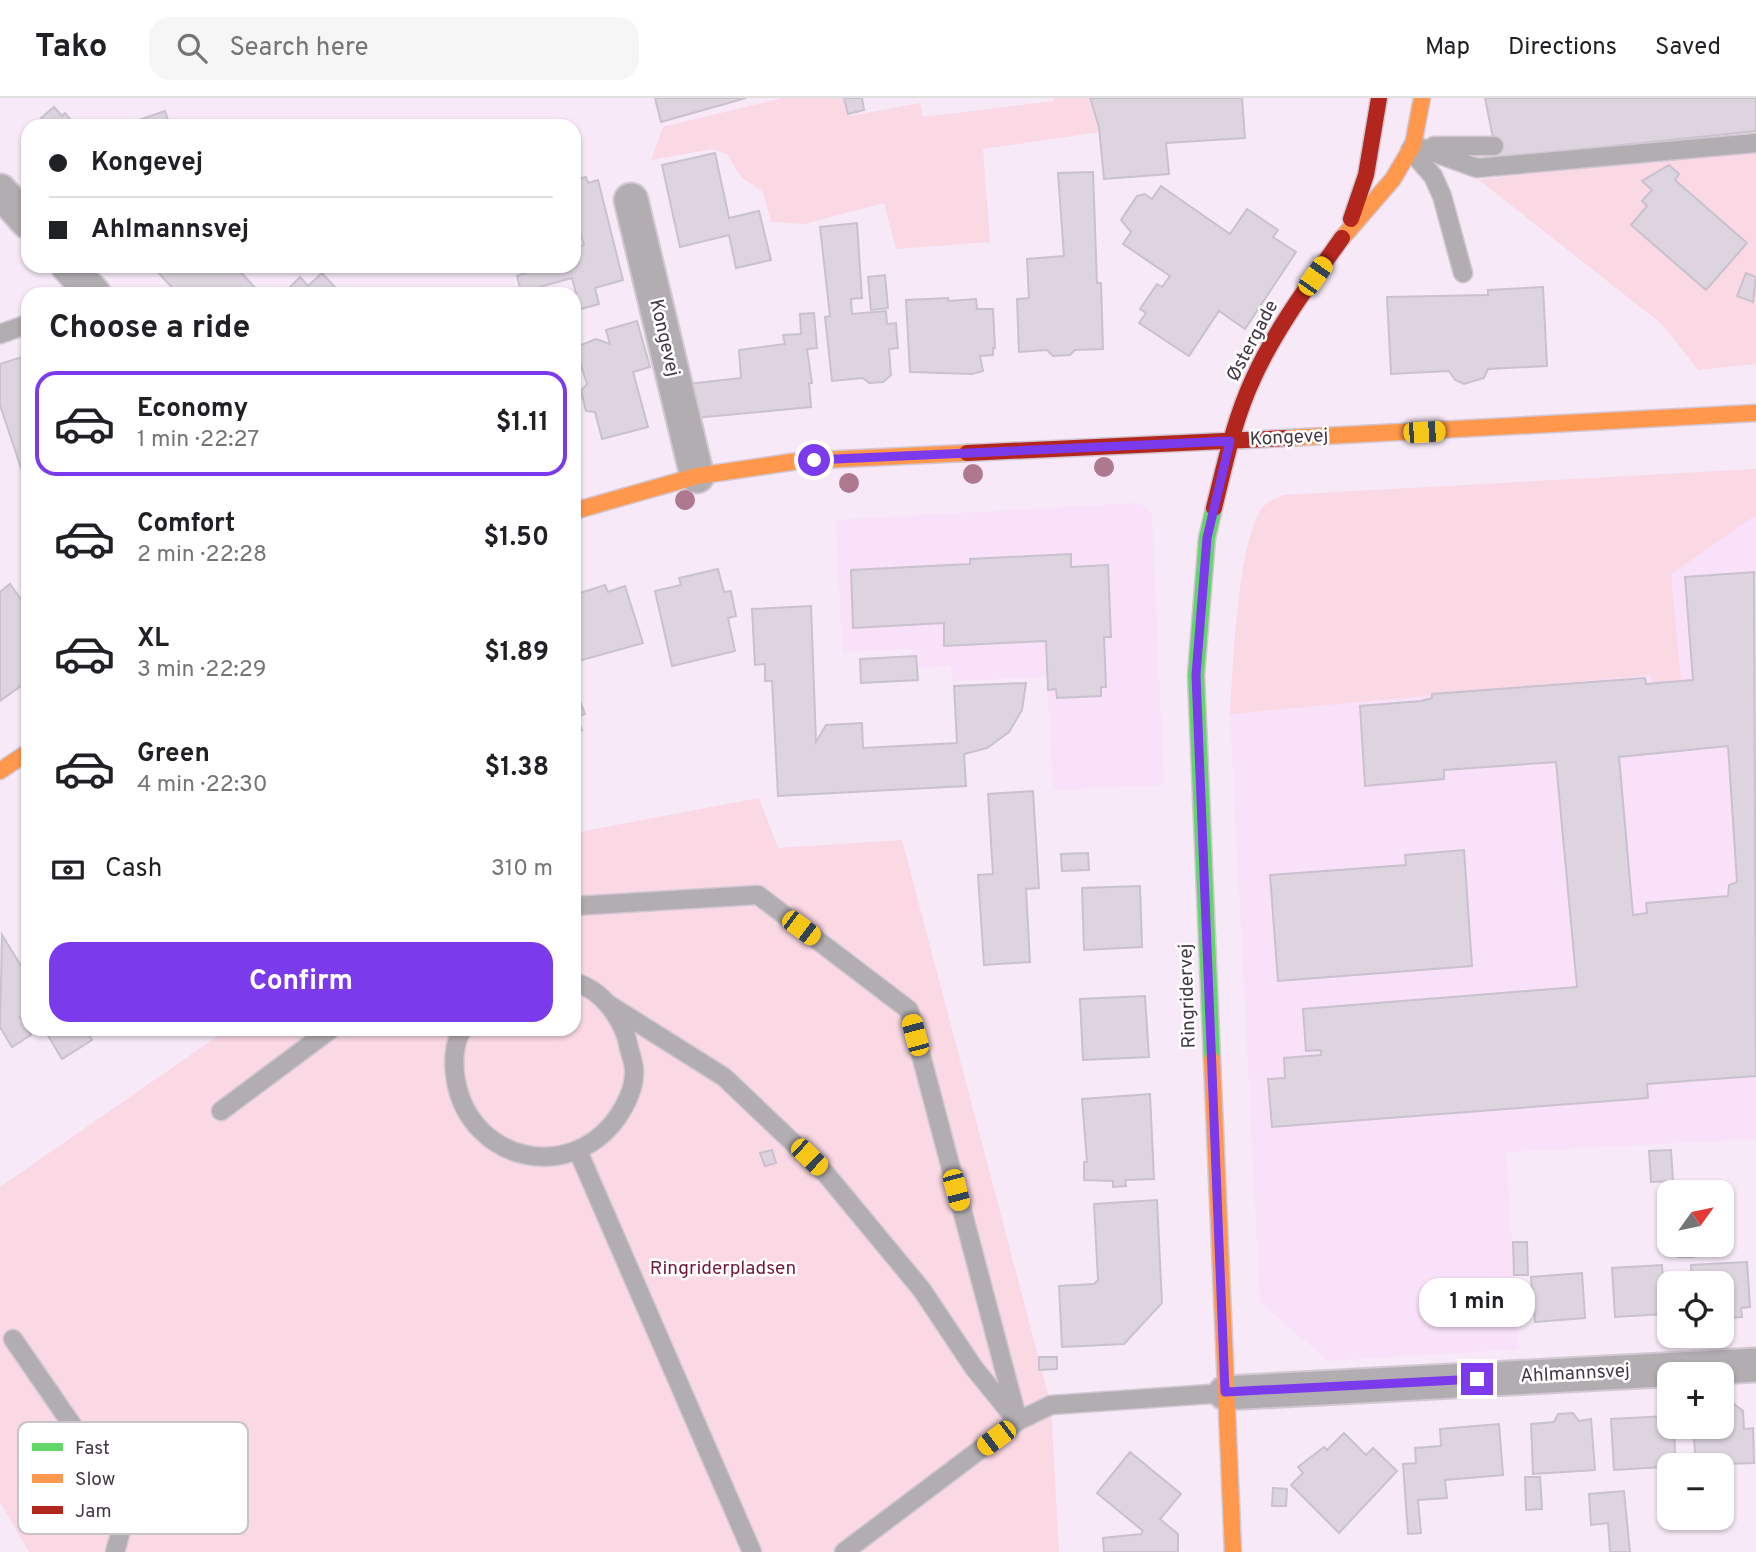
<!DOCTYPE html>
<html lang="en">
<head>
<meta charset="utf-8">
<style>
	:root { --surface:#fff; --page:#f6f6f6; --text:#202124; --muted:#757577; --line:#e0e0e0; --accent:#7c3aed }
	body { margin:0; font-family:Overpass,sans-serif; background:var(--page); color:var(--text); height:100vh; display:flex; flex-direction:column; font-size:26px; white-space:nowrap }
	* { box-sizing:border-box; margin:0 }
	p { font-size:23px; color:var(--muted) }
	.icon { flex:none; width:38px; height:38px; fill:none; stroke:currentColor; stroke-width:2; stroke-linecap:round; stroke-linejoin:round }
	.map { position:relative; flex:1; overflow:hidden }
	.drawer { position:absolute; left:21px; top:189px; width:560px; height:749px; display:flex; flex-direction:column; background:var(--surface); border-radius:21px; box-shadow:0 2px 5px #0004 }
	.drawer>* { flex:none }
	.guide { position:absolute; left:21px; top:21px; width:560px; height:154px; border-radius:21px; box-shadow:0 2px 5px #0004; display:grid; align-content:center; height:154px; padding:0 28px; background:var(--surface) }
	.needle { width:46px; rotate:57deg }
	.buttons { position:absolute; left:1657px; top:1082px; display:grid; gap:14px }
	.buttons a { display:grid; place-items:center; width:77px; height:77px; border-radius:14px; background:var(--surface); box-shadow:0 2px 5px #0004; font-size:35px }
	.end { position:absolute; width:32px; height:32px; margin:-16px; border:9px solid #7c3aed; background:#fff; box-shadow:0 0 0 4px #fff }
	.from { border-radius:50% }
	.bubble { position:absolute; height:49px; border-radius:21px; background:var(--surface); box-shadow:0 2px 5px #0004; font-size:23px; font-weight:700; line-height:49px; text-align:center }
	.car { position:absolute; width:21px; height:42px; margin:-21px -10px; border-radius:9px; box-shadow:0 0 5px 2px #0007; background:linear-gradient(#f5c518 24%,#345 0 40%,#f5c518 0 76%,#345 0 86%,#f5c518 0) }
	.guide b { display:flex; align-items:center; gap:24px; height:66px; font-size:26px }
	.guide b+b { border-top:2px solid var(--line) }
	.guide i { width:18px; height:18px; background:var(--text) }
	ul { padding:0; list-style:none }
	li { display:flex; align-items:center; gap:21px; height:105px; margin:0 14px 10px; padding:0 14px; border:4px solid transparent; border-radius:21px }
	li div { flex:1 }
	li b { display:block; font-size:26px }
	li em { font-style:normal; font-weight:700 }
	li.on { border-color:var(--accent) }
	li>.icon { width:63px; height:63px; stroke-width:1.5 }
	h2 { padding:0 28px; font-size:32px; line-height:84px }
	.pay { display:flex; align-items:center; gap:18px; height:77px; padding:0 28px; font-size:26px }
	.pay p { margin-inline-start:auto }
	.button { display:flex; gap:14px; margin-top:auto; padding:14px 28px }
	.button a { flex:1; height:80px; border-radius:21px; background:var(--accent); color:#fff; font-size:28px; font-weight:700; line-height:80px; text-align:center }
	header { display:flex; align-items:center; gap:42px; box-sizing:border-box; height:98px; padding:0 35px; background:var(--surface); border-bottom:2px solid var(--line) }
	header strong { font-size:33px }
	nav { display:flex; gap:38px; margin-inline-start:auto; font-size:24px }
	.search { width:490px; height:63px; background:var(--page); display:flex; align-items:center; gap:18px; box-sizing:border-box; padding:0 24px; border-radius:21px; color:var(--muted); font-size:26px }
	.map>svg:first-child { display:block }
	.built { fill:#f8e1f9 }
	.green { fill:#fad8e4 }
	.building { fill:#ddd4df; stroke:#c9c1ce; stroke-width:2; fill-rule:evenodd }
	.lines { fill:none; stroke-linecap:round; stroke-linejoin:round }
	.lane-casing { stroke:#d2c7d2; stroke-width:21 }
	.street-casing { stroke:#d2c7d2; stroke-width:37 }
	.fast-casing { stroke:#d2c7d2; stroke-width:19 }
	.slow-casing { stroke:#d2c7d2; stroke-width:19 }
	.jam-casing { stroke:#d2c7d2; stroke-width:19 }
	.lane { stroke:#b2adb1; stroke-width:18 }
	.street { stroke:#b2adb1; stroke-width:33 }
	.fast { stroke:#63d668; stroke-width:16 }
	.slow { stroke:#ff974d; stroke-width:16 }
	.jam { stroke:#b3261e; stroke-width:16 }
	.tree { fill:#ae788e }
	.route { stroke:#7c3aed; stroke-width:9 }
	.labels { text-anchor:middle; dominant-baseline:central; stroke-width:5; stroke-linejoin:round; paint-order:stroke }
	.street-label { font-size:19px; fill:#423943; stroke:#fff }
	.park-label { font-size:19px; fill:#721b37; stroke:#fff }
	.key { fill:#fff; stroke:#c6c4c7; stroke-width:2 }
	.key-label { font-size:19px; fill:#423943 }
</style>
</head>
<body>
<header>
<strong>Tako</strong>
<div class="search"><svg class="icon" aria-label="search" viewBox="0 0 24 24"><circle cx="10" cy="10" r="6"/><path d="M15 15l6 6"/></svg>Search here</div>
<nav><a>Map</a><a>Directions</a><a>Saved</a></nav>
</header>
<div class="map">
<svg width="1756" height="1454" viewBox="0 0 1756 1454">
	<rect width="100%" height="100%" fill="#f7e9f8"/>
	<!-- built -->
	<path class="built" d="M1756 371V1041L1506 1054 1519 1251 1328 1263 1260 1204 1230 616 1236 525 1249 445 1257 419 1264 408 1284 397Z
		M1137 405 1149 411 1152 418 1164 687 1053 692 1047 579 952 583 951 568 913 570 912 551 842 554 836 422Z"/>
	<!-- green -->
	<path class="green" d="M783 0H846L850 18 920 5 923 19 1054 3V0H1088L1100 34 983 51 990 144 896 151 884 105 804 126 771 124 763 94 741 79 727 56 712 51 651 62 663 29Z
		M1756 47V266L1698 272 1663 227 1479 82Z
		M1756 371V417L1671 476 1681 583 1652 586 1650 577 1230 616C1233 575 1237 434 1265 407 1270 402 1278 400 1284 397Z
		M759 700 778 750 902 742 1051 1307 1059 1454H29L0 1404V1089L228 931H574V735Z"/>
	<!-- building -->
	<path class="building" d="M655 0H746L661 24Z
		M844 0H862L864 12 848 16Z
		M1090 0H1242L1245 40 1166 45 1169 76 1104 81 1099 29Z
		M1485 0H1756V33L1497 60Z
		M54 9 62 18 65 15 75 27 48 28 41 20Z
		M165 13 170 28H134L133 24Z
		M715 55 729 120 759 113 771 162 736 170 729 137 680 149 662 67Z
		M1669 67 1679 76 1675 82 1747 145 1706 192 1631 127 1647 108 1642 103 1652 92 1642 83Z
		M1093 74 1097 185H1101L1103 251 1075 252 1070 257 1053 258 1047 252 1019 254 1017 201 1029 200 1027 161 1064 158 1058 75Z
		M586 79 588 85 598 82 623 182 595 190 599 206 574 213 572 196 576 195 572 180 521 194 517 178 526 175 525 168H574V150L584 147 577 124 574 125V82Z
		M1161 88 1230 136 1247 111 1278 132 1273 139 1296 154 1245 231 1219 213 1189 258 1139 225 1146 215 1140 211 1157 186 1162 189 1170 178 1123 146 1131 134 1121 122 1137 98 1145 96 1152 101Z
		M857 125 862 200 851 201 852 216 886 213 887 226 896 225 898 250 889 251 891 277 883 284 869 285 863 280 832 283 825 219 830 218 820 129Z
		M156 168H235L259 194 178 196 154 170Z
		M322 175 341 196H296L290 189 300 179 308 188Z
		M1746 175 1756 179 1753 204 1737 198Z
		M885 177 888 210 871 212 868 179Z
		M1543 189 1547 268 1488 271 1484 280 1464 286 1455 282 1449 273 1391 276 1387 199 1488 197V192Z
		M948 200V203L976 201 977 211H993L995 250H993V257L980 258 983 273 972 276 910 274 906 202Z
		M814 215 817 250 807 251 812 285H809L811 309 695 320 686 286 741 280 739 252 785 246 783 237 801 236 800 216Z
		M637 223 650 269 633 274 648 329 602 341 595 314 586 313 581 293 587 286 577 255 581 247 596 241 610 246 606 232Z
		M28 257V391L0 307V266Z
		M1071 456V469L1108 467 1111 539H1104L1106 589H1101V598L1057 600 1056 591 1048 592 1046 543 944 548V525L853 530 851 472 970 466V461Z
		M718 471 724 494 731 493 736 518 728 520 735 553 672 568 655 493 681 487 679 480Z
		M1754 474 1756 978 1647 986 1648 1000 1272 1029 1268 981 1285 980 1284 960 1321 957V952L1306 953 1303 911 1577 889 1556 664 1444 672V681L1365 688 1360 608 1421 603 1432 600V596L1645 580 1646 586 1693 582 1685 479ZM1728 648 1737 784 1729 787 1728 798 1646 805 1647 815 1633 817 1619 659Z
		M10 486 28 511V583L0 603V494Z
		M605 487 608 494 625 488 643 545 575 564 574 497Z
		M811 508 816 644 826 627 862 625 863 650 957 645 954 588 1026 585 1022 612 1009 634 987 650 964 656 966 688 778 698 772 583H765V566L755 567 752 511Z
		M916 558 918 582 861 585 860 561Z
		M574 587 585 616 577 619 582 632 574 637Z
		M1033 693 1039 790 1026 791 1030 864 984 867 978 777 993 776 988 696Z
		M1464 752 1472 868 1278 883 1270 777 1406 767 1405 757Z
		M1088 755 1089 772 1062 773 1061 756Z
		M1140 788 1142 849 1084 852 1082 790Z
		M2 837 28 879V914L20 919 31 937 12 949 0 929Z
		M1145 898 1149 959 1083 962 1080 901Z
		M54 931H85L92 942 62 961 47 936Z
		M1150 996 1154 1081 1125 1082 1126 1088 1113 1089V1083L1084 1082V1064H1087L1082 1001Z
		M772 1052 776 1065 765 1068 760 1055Z
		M1671 1052 1673 1083 1651 1084 1649 1053Z
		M1157 1102 1162 1205 1124 1246 1062 1249 1059 1188 1094 1186 1098 1182 1094 1106Z
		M1513 1144H1527L1528 1177H1514Z
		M1678 1146H1692L1693 1159H1678Z
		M1747 1164 1750 1209 1741 1210 1742 1219 1727 1220 1722 1213V1185H1692L1691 1167Z
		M1662 1167 1665 1216 1615 1219 1612 1170Z
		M1582 1175 1585 1220 1535 1224 1531 1179Z
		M1039 1259H1057V1271L1039 1272Z
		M1734 1306 1743 1313 1744 1331 1753 1330 1754 1365 1696 1367 1693 1328H1722V1307Z
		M1573 1315 1579 1323 1591 1321 1595 1372 1533 1376 1531 1326 1554 1324 1558 1316Z
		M1667 1318 1670 1328H1674L1675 1356 1670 1357V1363H1663V1369L1614 1372 1611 1321Z
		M1499 1326 1503 1377 1445 1382 1447 1400 1418 1402 1421 1435 1408 1436 1403 1366 1416 1365 1415 1350 1441 1348 1440 1331Z
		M1344 1335 1366 1357 1373 1350 1397 1373 1339 1435 1291 1387 1303 1375 1298 1369 1324 1349 1327 1352Z
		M1130 1354 1181 1396 1160 1421 1178 1436V1454H1104L1103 1440 1141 1436 1143 1433 1097 1395Z
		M1525 1379H1540L1542 1411 1526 1412Z
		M1273 1390 1287 1391 1286 1408H1272Z
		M1624 1393 1630 1454H1610L1608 1425 1591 1427 1589 1396Z"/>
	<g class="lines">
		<!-- lane casing -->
		<g class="lane-casing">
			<path id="lane" d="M1413 47 1477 70 1756 45
				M1434 48H1494
				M1410 52 1433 78 1442 98 1463 175
				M0 236 28 226
				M574 808 758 797 909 912 1018 1323
				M608 906 724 979 826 1076 922 1192 974 1270 1013 1318
				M463 931C453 945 453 967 456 983 470 1062 568 1087 617 1020 625 1008 634 992 634 976 635 968 631 958 629 950 624 922 603 892 574 884
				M221 1013 331 931
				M578 1053 752 1454
				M13 1241 128 1408 115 1454
				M844 1454 1018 1323 1051 1307 1225 1295"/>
		</g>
		<!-- street casing -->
		<g class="street-casing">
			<path id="street" d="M0 93 28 124
				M631 102 697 378
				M68 168 94 196
				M1225 1295 1756 1267"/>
		</g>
		<!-- fast casing -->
		<g class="fast-casing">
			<path id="fast" d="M1212 962 1196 577 1207 440 1214 410"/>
		</g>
		<!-- slow casing -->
		<g class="slow-casing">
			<path id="slow" d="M1342 140 1393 81 1413 47 1422 0
				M1287 340 1756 315
				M574 413 697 378 798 363 967 355
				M0 673 28 654
				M1212 962 1233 1454"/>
		</g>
		<!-- jam casing -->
		<g class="jam-casing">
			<path id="jam" d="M1351 121 1366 77 1379 0
				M967 355 1287 340
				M1214 410C1225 366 1234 322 1253 281 1276 230 1310 185 1342 140"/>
		</g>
		<!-- lane -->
		<use href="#lane" class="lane"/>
		<!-- street -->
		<use href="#street" class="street"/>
		<!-- fast -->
		<use href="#fast" class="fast"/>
		<!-- slow -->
		<use href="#slow" class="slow"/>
		<!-- jam -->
		<use href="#jam" class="jam"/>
	</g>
	<!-- trees -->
	<g class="tree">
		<circle cx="1104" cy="369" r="10"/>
		<circle cx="973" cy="376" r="10"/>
		<circle cx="849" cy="385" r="10"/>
		<circle cx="685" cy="402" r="10"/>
	</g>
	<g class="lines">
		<!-- route -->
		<path class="route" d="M814 362 1230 343 1207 440 1196 577 1225 1294 1477 1281"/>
	</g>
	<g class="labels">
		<!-- street labels -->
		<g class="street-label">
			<text transform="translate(664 240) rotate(77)">Kongevej</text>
			<text transform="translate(1253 243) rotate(-62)">Østergade</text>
			<text transform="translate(1289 340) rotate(-3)">Kongevej</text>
			<text transform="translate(1188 898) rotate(-92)">Ringridervej</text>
			<text transform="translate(1575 1276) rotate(-3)">Ahlmannsvej</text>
		</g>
		<!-- park labels -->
		<g class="park-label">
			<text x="723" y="1171">Ringriderpladsen</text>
		</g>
	</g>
	<!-- legend -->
	<rect x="18" y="1324" width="230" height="112" rx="10" class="key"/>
	<rect x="32" y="1345" width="31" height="8" fill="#63d668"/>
	<rect x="32" y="1376" width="31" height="9" fill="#ff974d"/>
	<rect x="32" y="1408" width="31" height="8" fill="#b3261e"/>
	<g class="key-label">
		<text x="75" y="1356">Fast</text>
		<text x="75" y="1387">Slow</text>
		<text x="75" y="1419">Jam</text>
	</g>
</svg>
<div class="buttons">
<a><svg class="needle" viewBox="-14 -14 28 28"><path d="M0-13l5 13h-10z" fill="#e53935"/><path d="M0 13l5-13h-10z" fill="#757577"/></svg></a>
<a><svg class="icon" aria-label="locate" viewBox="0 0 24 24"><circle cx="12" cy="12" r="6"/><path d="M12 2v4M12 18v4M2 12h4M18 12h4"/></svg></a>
<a>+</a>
<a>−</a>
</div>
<i class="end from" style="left:814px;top:362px"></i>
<i class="end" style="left:1477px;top:1281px"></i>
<div class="bubble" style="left:1419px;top:1180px;width:116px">1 min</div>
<i class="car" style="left:1315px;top:178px;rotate:35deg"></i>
<i class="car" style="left:1424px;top:334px;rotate:87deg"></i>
<i class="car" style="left:801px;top:830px;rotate:127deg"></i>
<i class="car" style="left:915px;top:937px;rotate:345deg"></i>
<i class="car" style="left:809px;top:1059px;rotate:134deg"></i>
<i class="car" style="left:956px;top:1092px;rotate:165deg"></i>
<i class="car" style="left:996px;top:1340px;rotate:233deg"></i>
<div class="guide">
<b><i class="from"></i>Kongevej</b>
<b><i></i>Ahlmannsvej</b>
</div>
<section class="drawer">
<h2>Choose a ride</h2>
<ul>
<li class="on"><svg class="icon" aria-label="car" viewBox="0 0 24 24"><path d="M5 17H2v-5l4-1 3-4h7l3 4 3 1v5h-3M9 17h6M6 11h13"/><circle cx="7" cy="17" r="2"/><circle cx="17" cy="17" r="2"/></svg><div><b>Economy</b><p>1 min · 22:27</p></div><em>$1.11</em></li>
<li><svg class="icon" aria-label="car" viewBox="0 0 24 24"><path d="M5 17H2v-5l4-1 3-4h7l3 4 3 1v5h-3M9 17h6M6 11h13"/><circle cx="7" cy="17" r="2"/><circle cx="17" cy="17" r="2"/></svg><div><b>Comfort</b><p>2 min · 22:28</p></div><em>$1.50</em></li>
<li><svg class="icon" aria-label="car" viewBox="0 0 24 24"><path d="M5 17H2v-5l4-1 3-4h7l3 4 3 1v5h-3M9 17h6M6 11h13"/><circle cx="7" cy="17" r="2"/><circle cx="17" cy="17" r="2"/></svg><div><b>XL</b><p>3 min · 22:29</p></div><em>$1.89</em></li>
<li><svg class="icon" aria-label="car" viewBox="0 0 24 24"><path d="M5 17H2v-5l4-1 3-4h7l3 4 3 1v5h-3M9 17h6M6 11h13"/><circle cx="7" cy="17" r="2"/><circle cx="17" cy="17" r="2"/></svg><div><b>Green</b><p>4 min · 22:30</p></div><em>$1.38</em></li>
</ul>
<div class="pay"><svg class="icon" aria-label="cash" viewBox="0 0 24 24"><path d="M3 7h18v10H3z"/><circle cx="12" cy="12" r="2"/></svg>Cash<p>310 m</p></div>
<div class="button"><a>Confirm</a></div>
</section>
</div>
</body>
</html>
